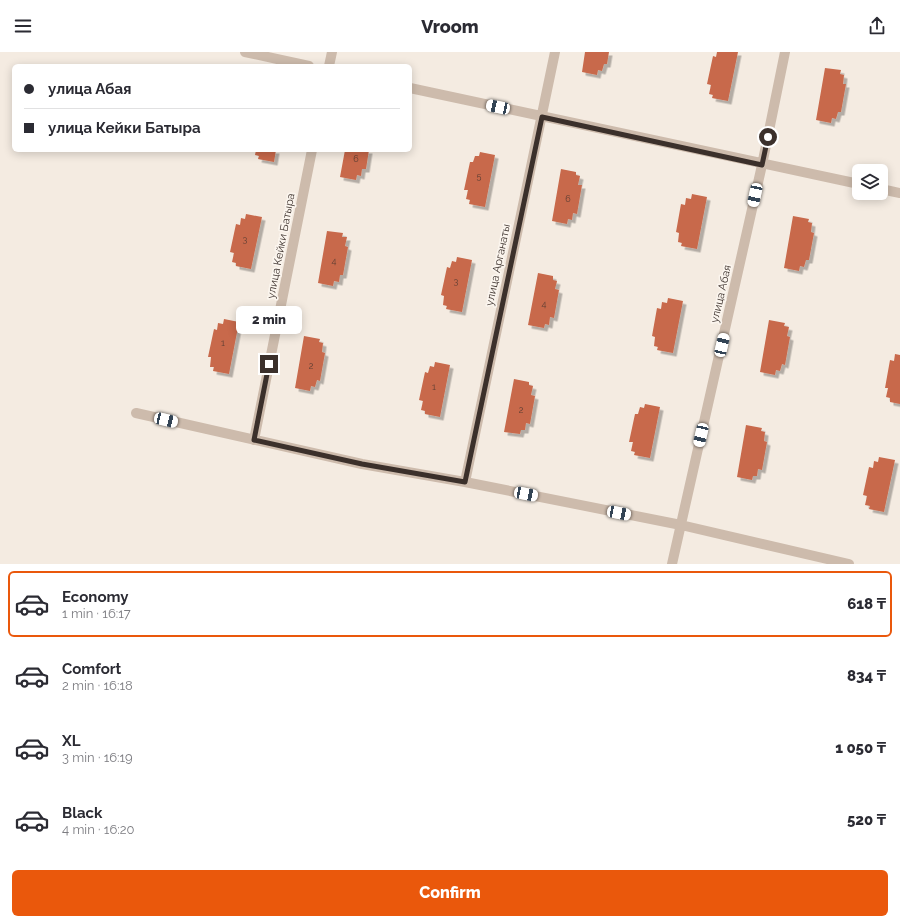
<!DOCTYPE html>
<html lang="en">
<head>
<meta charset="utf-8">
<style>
	:root { --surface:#fff; --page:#f2f2f3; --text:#2b2b33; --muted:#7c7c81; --line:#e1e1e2; --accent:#ea580c }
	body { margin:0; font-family:Raleway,sans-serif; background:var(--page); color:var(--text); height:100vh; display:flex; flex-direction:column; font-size:15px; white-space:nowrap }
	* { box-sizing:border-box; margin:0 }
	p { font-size:13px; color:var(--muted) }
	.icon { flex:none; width:22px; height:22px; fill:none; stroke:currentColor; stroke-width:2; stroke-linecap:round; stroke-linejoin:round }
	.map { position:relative; height:512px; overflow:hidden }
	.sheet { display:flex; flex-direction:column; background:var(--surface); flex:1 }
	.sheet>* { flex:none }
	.guide { position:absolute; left:12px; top:12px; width:400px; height:88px; border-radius:6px; box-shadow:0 2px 10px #0003; display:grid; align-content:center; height:88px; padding:0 12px; background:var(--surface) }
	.fabs { position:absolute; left:852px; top:112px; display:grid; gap:8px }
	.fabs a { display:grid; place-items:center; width:36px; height:36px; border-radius:6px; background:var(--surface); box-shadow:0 2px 10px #0003; font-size:20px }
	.end { position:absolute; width:18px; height:18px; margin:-9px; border:5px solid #3b302b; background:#fff; box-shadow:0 0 0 2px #fff }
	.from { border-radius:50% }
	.bubble { position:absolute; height:28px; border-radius:6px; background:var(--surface); box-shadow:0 2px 10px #0003; font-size:13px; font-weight:800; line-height:28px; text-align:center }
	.car { position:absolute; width:12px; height:24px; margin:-12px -6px; border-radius:5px; box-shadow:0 0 3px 1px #0007; background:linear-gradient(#fff 24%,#345 0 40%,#fff 0 76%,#345 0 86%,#fff 0) }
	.guide b { display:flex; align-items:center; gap:14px; height:38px; font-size:15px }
	.guide b+b { border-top:1px solid var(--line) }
	.guide i { width:10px; height:10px; background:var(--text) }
	ul { padding:7px 0 0; list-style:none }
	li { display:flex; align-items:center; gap:12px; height:66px; margin:0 8px 6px; padding:0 4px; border:2px solid transparent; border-radius:6px }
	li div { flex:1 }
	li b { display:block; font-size:15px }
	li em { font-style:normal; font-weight:800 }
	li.active { border-color:var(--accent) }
	li>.icon { width:36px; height:36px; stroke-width:1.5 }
	.action { display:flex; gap:8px; margin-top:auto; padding:8px 12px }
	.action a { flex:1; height:46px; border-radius:6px; background:var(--accent); color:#fff; font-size:16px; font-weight:800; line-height:46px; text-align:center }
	header { display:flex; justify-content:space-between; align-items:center; height:52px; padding:0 12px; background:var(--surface); font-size:18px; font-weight:800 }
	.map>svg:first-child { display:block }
	.building { fill:#c8694b; filter:url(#shadow) }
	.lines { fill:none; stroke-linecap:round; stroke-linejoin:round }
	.street { stroke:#cdbbac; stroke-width:10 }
	.route { stroke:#3b302b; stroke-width:5 }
	.labels { text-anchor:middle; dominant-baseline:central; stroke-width:3.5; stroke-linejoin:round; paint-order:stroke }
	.number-label { font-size:9px; fill:#5e3e33 }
	.street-label { font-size:11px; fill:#3b302b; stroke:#fbf5ee }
</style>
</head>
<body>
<header><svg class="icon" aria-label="menu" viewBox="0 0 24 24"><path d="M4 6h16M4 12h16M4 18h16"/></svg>Vroom<svg class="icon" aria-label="share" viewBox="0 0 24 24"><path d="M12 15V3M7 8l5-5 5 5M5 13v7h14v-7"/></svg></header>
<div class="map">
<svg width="900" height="512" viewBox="0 0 900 512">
	<defs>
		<filter id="shadow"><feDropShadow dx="3.5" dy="3.5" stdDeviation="0" flood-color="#0004"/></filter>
	</defs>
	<rect width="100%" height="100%" fill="#f4ebe1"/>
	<!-- building -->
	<path class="building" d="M585 0H609L607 12H604L602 19 598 18 597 23 582 20Z
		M717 0H738L728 49 712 46 713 43 709 42 711 33 707 32 713 4 716 5Z
		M825 16 841 18 840 22 844 23 843 32H846L841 60H838L836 67 832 66 831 71 816 68Z
		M256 98H276L274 110 258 107 259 104 255 103Z
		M345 98H369L366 117H362L361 124 357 123 356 128 340 125Z
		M480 100 495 103 485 155 469 152 470 148 466 147 468 138H464L470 110H473L475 104H479Z
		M561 117 576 120V123L580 124 578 133H582L577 162 573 161 572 168 568 167 567 172 552 169Z
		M692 142 707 145 697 197 681 194 682 191 678 190 679 181 676 180 681 152 685 153 686 146 691 147Z
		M246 162 262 165 251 217 236 214V211L232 210 234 201 230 200 236 172 240 173 241 166 245 167Z
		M793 164 809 167 808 170 812 171 811 180 814 181 809 208H806L804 215 800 214 799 219 784 216Z
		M327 179 343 181 342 185H347L345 194 348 195 343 223H340L339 230 334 229 333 234 318 231Z
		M457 205 472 208 462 260 446 257 447 254 443 253 444 244 441 243 447 215 450 216 452 209 456 210Z
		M538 221 553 224V228L557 229 555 237 559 238 554 266 550 265 549 273 545 272 544 276 528 273Z
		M668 246 683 249 673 301 657 298 658 295 654 294 655 285 652 284 657 256 661 257 662 250 667 251Z
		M224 267 239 270 229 322 213 319 214 315H210L211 305H208L214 277 217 278 218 271 223 272Z
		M769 268 785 271 784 274 789 275 787 284 790 285 785 313 782 312 780 319 776 318 775 323 760 320Z
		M304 284 320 287 319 290 323 291 322 300 325 301 320 329 317 328 315 335 311 334 310 339 295 336Z
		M895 302 900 303V352L890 350V346L886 345 888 336H885L890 308 894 309Z
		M435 310 450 313 440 365 425 362V359L421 358 423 349 419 348 425 320 428 321 430 314 434 315Z
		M514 327 529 330V333L533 334 531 343 535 344 530 372 526 371 525 378H521L520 382 504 380Z
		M645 352 660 355 650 406 634 403 635 400 631 399 633 390H629L635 362H638L640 355 644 356Z
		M746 373 762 376 761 379 765 380 764 389 767 390 762 418 758 417 757 424H753L752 428 737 425Z
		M879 405 895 408 884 460 869 457 870 454 865 453 867 444 863 443 869 415 873 416 874 409 878 410Z"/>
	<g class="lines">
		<!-- street -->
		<path class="street" d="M245 0 309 14
			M329 14 332 0
			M410 36 859 132
			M881 137 900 141
			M136 361 362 412 465 430 681 473 849 512
			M254 388 312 98
			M465 430 555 0
			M672 512 762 113 785 0"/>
	</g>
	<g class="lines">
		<!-- route -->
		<path class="route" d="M269 312 254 388 362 412 465 430 542 65 762 113 768 85"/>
	</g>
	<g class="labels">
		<!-- number labels -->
		<g class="number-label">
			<text x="356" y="107">6</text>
			<text x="479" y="124">5</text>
			<text x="568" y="147">6</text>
			<text x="245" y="187">3</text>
			<text x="334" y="209">4</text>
			<text x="456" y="229">3</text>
			<text x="544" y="252">4</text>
			<text x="223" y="291">1</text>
			<text x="311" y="314">2</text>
			<text x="434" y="335">1</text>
			<text x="521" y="358">2</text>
		</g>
		<!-- street labels -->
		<g class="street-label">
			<text transform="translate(281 194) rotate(-79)">улица Кейки Батыра</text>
			<text transform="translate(498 213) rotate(-78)">улица Арганаты</text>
			<text transform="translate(721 242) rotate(-77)">улица Абая</text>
		</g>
	</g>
</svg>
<div class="fabs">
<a><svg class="icon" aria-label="layers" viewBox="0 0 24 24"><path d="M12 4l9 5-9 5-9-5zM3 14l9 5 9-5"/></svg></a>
</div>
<i class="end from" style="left:768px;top:85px"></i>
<i class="end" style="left:269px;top:312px"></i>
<div class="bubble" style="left:236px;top:254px;width:66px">2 min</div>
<i class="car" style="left:498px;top:55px;rotate:282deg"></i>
<i class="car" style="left:755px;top:143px;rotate:192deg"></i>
<i class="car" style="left:722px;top:293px;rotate:13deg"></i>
<i class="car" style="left:166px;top:368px;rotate:103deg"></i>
<i class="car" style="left:701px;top:383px;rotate:193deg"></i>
<i class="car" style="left:526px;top:442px;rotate:101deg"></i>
<i class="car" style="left:619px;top:461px;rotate:101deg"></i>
<div class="guide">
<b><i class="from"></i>улица Абая</b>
<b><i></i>улица Кейки Батыра</b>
</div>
</div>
<section class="sheet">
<ul>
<li class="active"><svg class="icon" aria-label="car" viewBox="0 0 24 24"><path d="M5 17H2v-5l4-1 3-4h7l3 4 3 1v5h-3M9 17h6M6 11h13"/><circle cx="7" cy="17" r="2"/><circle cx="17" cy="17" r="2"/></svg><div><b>Economy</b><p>1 min · 16:17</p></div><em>618 ₸</em></li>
<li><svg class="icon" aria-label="car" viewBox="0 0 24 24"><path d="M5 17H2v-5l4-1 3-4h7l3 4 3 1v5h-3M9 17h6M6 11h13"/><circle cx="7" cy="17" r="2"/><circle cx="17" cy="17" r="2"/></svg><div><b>Comfort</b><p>2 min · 16:18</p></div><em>834 ₸</em></li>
<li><svg class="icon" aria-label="car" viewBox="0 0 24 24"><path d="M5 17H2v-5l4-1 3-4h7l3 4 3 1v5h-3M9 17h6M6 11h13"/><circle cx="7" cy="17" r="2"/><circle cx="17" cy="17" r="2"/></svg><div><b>XL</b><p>3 min · 16:19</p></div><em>1 050 ₸</em></li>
<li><svg class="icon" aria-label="car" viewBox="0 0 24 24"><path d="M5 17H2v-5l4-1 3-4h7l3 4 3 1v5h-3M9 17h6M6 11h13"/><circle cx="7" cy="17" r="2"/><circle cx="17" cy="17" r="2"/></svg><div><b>Black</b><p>4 min · 16:20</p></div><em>520 ₸</em></li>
</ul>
<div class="action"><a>Confirm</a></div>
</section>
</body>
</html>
